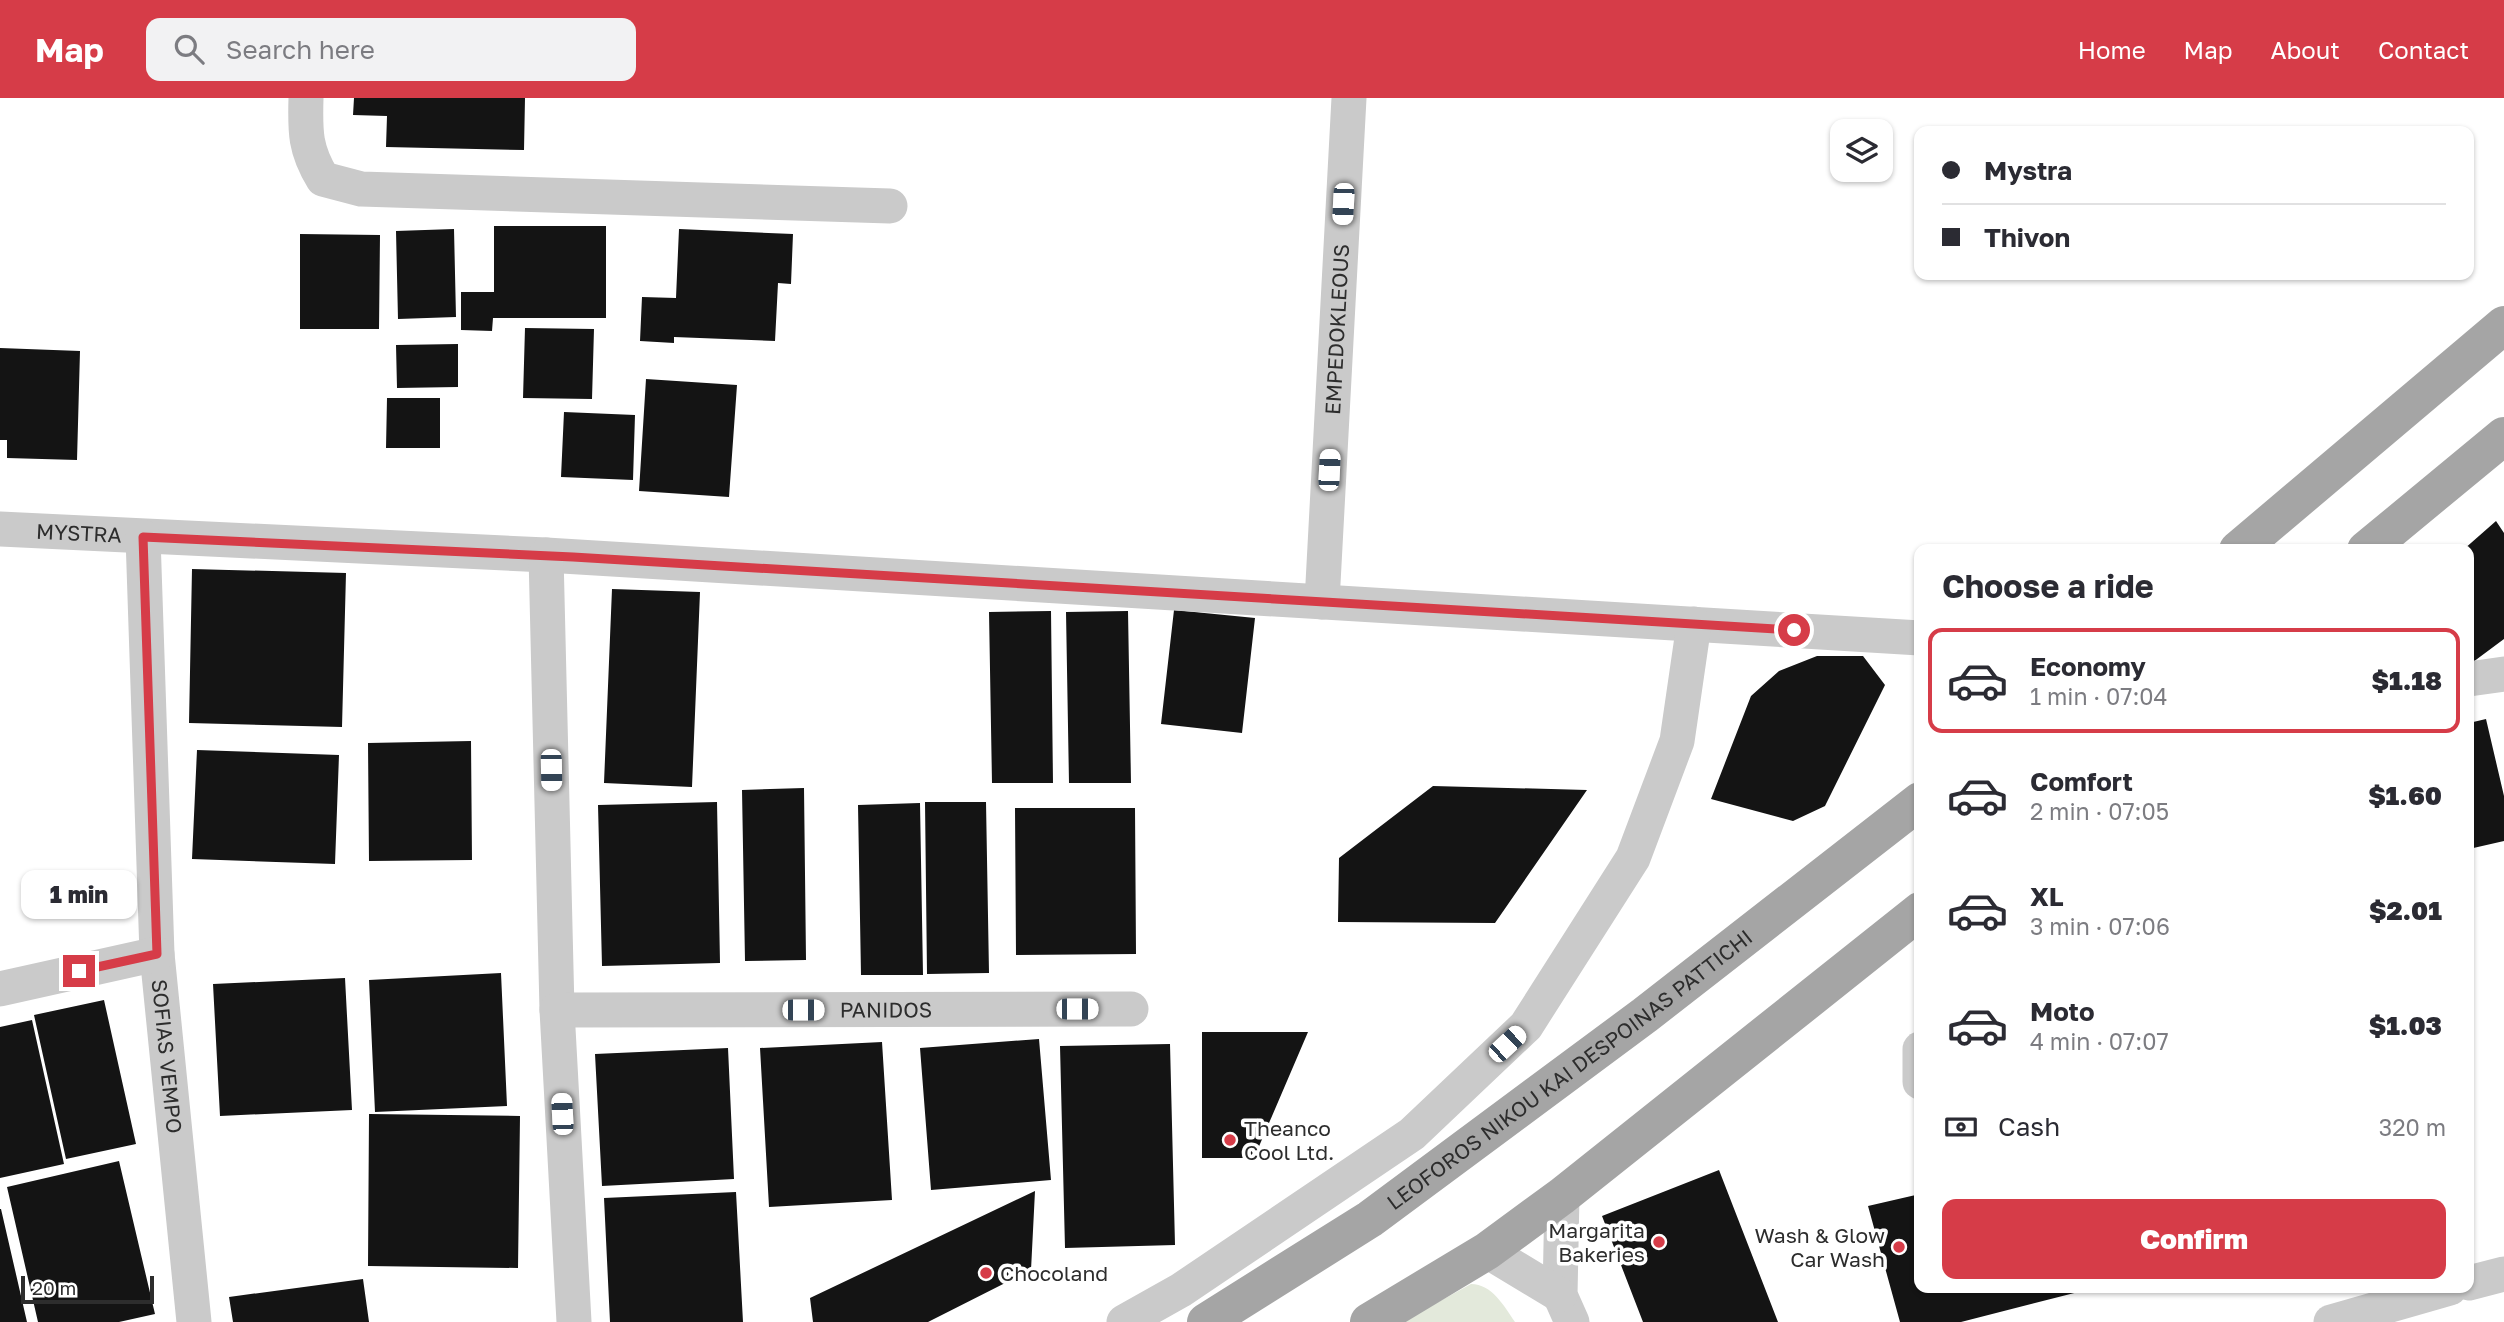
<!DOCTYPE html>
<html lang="en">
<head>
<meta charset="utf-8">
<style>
	:root { --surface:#fff; --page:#f2f2f3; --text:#2b2b33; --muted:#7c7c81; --line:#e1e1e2; --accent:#d63c48 }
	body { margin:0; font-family:"Golos Text",sans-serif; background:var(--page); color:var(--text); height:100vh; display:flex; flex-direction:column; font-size:26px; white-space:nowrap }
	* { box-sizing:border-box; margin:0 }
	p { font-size:23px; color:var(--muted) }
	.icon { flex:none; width:38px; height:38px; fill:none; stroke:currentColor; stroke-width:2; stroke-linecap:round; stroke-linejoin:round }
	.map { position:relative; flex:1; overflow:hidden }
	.side { position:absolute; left:1914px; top:446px; width:560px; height:749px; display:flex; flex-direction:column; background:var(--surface); border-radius:14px; box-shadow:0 2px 5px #0004 }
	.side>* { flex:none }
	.top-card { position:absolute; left:1914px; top:28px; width:560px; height:154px; border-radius:14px; box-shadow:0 2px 5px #0004; display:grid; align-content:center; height:154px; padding:0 28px; background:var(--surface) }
	.controls { position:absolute; left:1830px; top:21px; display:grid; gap:14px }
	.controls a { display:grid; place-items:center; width:63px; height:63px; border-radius:14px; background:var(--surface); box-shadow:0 2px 5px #0004; font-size:35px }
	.scale { position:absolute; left:21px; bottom:18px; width:133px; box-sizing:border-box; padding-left:7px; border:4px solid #2d2d2d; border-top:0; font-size:19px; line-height:24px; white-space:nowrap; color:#2d2d2d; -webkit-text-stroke:5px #fff; paint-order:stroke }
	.end { position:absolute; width:32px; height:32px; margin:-16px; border:9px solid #d63c48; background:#fff; box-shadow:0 0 0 4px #fff }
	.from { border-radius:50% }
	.bubble { position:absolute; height:49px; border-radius:14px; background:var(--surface); box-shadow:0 2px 5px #0004; font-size:23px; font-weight:800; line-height:49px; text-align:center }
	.car { position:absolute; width:21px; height:42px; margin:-21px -10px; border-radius:9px; box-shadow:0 0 5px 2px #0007; background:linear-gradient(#fff 24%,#345 0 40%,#fff 0 76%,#345 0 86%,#fff 0) }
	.top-card b { display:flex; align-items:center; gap:24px; height:66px; font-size:26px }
	.top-card b+b { border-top:2px solid var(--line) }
	.top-card i { width:18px; height:18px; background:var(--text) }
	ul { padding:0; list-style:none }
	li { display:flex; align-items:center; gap:21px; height:105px; margin:0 14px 10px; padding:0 14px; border:4px solid transparent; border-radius:14px }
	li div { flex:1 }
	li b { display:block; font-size:26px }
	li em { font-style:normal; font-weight:800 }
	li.active { border-color:var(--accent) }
	li>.icon { width:63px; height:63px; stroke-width:1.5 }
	h2 { padding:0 28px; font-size:32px; line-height:84px }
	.pay { display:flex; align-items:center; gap:18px; height:77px; padding:0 28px; font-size:26px }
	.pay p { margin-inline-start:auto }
	.button { display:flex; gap:14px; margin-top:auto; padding:14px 28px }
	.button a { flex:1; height:80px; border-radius:14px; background:var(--accent); color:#fff; font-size:28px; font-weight:800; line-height:80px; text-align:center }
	header { display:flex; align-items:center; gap:42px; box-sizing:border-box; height:98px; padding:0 35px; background:var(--accent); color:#fff }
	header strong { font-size:33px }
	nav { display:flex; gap:38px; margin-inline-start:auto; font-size:24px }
	.search { width:490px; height:63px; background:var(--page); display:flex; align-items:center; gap:18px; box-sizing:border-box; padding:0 24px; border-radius:14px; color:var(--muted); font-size:26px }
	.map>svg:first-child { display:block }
	.green { fill:#e3e9db }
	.building { fill:#141414 }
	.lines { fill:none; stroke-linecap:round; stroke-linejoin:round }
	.street { stroke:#cacaca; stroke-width:35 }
	.primary { stroke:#a5a5a5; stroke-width:38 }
	.route { stroke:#d63c48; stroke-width:9 }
	.poi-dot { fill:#d63c48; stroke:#fff; stroke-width:2.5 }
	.labels { text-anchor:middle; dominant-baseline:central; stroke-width:7; stroke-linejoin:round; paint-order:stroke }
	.street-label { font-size:21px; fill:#2d2d2d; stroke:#fff }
	.poi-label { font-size:21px; fill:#2d2d2d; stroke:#fff; text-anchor:start }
</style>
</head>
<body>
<header>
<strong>Map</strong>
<div class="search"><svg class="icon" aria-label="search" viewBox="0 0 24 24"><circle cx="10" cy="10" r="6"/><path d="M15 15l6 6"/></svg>Search here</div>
<nav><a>Home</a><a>Map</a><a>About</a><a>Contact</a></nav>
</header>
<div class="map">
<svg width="2504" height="1224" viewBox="0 0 2504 1224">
	<rect width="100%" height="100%" fill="#fff"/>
	<!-- green -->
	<path class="green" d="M1471 1186C1492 1186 1504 1208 1515 1224H1402Z"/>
	<!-- building -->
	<path class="building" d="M354 0H525L524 52 386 49 387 18 353 17Z
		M494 128H606V220H493L492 233 461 232V194H494Z
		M454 131 456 219 398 221 396 133Z
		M679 131 793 136 791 186 778 185 775 243 674 239V245L640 243 642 199 676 200Z
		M300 136 380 137 379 231H300Z
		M525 230 594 231 592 301 523 300Z
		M458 246V289L397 290 396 247Z
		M0 250 80 253 77 362 7 360V342H0Z
		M646 281 737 287 729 399 639 393Z
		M387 300H440V350H386Z
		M564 314 635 317 633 382 561 379Z
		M2496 423 2504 435V541L2469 567V452H2463Z
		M192 471 346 475 342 629 189 625Z
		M612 491 700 494 692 689 604 685Z
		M1174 512 1255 520 1242 635 1161 626Z
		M1051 513 1053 685H992L989 514Z
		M1128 513 1131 685H1069L1066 514Z
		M1817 558H1863L1885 587 1825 708 1793 723 1711 701 1751 598 1779 573Z
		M2486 621 2504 698V743L2469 751V625Z
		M471 643 472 762 369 763 368 645Z
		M197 652 339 657 335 766 192 761Z
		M1433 688 1587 692 1495 825 1338 824 1339 760Z
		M804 690 806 862 745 863 742 692Z
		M717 704 720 865 602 868 598 707Z
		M925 704H986L989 875 927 876Z
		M920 705 923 877H861L858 707Z
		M1015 710H1135L1136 856 1016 857Z
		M501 875 507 1008 375 1014 369 882Z
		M345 880 352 1012 220 1018 213 886Z
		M104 902 136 1046 66 1061 34 917Z
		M32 922 64 1066 0 1080V929Z
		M1202 934H1308L1254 1060H1202Z
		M1039 941 1051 1082 931 1092 920 950Z
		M882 944 892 1102 769 1109 760 950Z
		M1170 946 1175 1147 1065 1150 1060 948Z
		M728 950 734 1081 602 1088 595 956Z
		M369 1016 520 1018 518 1170 368 1168Z
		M119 1063 155 1216 119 1224H38L7 1089Z
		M1719 1072 1778 1224H1643L1602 1118Z
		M1035 1093 1031 1172 928 1224H813L810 1200Z
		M736 1094 743 1224H610L604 1100Z
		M1920 1096V1190L2090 1191 1961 1224H1900L1868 1108Z
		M0 1111H1L27 1224H0Z
		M363 1181 369 1224H233L229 1199Z"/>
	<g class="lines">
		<!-- street -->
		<g class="street">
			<path d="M306 0C305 34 305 52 323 81L361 91 890 108"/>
			<path id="s1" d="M0 431 546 457 1920 540"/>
			<path id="s2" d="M143 439 157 856 194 1224"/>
			<path d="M546 457 557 912 574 1224"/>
			<path id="s3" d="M1322 504 1349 0"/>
			<path d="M2469 581 2504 576"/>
			<path d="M0 891 157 856"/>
			<path id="s4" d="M557 912 1131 911"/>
			<path d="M1920 951V984"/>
			<path d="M1562 1098 1560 1197 1572 1224"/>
			<path d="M1487 1153 1560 1197"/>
			<path d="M2469 1185 2504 1176"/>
			<path d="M1124 1224 1181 1192 1412 1036 1526 928 1633 760 1677 643 1694 526"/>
			<path d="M2331 1224 2450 1190"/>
		</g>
		<!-- primary -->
		<g class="primary">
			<path d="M2238 452 2504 227"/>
			<path d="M2366 452 2504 338"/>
			<path id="s5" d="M1206 1224 1370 1121 1645 917 1920 703"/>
			<path d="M1369 1224 1487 1153 1562 1098 1920 813"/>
		</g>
	</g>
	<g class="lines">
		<!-- route -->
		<path class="route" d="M79 873 157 856 143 439 573 459 1794 532"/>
	</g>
	<!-- markers -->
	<g class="poi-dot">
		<circle cx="1230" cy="1042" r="7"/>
		<circle cx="1659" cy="1144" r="7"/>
		<circle cx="1899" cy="1149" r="7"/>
		<circle cx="986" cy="1175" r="7"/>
	</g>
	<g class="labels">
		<!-- street labels -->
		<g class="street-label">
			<text stroke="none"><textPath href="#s3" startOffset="273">EMPEDOKLEOUS</textPath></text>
			<text stroke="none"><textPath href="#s1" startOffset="79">MYSTRA</textPath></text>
			<text stroke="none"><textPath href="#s4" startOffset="329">PANIDOS</textPath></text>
			<text stroke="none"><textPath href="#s2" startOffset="520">SOFIAS VEMPO</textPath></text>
			<text stroke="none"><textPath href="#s5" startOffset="443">LEOFOROS NIKOU KAI DESPOINAS PATTICHI</textPath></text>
		</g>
		<!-- poi labels -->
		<g class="poi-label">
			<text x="1244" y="1030">Theanco<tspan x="1244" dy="24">Cool Ltd.</tspan></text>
			<text x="1645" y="1132" text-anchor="end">Margarita<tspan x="1645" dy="24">Bakeries</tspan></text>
			<text x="1885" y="1137" text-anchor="end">Wash &amp; Glow<tspan x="1885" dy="24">Car Wash</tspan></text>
			<text x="1000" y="1175">Chocoland</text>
		</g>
	</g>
</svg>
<div class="controls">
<a><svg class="icon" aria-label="layers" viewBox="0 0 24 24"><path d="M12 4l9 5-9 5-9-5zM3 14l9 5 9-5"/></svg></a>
</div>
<div class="scale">20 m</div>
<i class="end from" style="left:1794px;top:532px"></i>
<i class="end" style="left:79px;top:873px"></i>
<div class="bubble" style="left:21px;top:772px;width:116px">1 min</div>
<i class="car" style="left:1343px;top:106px;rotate:183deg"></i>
<i class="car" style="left:1329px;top:372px;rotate:3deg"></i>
<i class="car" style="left:551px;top:672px;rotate:179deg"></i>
<i class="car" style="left:1077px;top:911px;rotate:90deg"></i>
<i class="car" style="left:803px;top:912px;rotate:90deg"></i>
<i class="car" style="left:1507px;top:946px;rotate:47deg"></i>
<i class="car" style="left:562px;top:1016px;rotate:357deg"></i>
<div class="top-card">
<b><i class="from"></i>Mystra</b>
<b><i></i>Thivon</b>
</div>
<section class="side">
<h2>Choose a ride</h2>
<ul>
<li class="active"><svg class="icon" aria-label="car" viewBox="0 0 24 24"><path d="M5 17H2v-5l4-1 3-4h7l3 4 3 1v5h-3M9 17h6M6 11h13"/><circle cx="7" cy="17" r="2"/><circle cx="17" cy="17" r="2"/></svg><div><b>Economy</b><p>1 min · 07:04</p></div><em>$1.18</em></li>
<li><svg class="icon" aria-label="car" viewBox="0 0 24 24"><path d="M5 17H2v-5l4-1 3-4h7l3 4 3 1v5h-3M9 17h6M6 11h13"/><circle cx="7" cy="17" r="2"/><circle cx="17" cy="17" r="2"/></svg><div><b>Comfort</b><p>2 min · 07:05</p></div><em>$1.60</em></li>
<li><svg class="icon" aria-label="car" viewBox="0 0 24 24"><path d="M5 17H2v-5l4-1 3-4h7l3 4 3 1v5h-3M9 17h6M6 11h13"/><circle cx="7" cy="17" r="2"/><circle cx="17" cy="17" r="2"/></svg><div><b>XL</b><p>3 min · 07:06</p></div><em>$2.01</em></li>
<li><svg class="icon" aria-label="car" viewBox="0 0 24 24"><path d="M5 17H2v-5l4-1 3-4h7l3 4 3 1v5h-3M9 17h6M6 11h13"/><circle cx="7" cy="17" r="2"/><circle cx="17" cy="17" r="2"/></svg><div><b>Moto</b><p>4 min · 07:07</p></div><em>$1.03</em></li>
</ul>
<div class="pay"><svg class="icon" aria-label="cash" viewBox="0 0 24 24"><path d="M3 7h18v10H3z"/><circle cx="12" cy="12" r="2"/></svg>Cash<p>320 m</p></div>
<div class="button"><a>Confirm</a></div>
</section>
</div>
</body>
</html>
